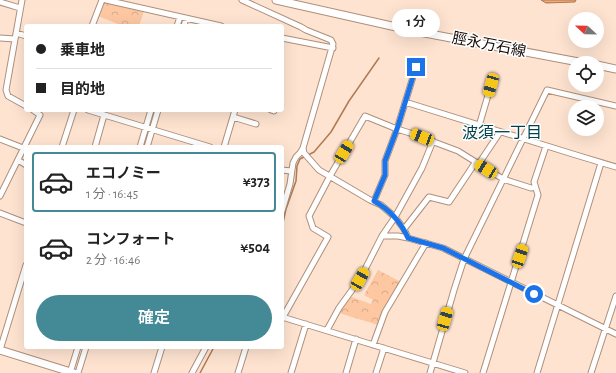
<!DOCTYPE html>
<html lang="ja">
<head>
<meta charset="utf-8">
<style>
	:root { --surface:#fff; --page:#f6f6f6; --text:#222; --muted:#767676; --line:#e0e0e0; --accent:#448996 }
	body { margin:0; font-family:"Alegreya Sans","Noto Sans JP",sans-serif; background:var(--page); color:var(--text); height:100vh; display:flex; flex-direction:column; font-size:15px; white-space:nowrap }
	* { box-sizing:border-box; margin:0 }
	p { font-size:13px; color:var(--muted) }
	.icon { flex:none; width:22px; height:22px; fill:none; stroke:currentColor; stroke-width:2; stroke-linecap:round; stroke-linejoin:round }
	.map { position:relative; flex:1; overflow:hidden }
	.sheet { position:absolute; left:24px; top:145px; width:260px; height:204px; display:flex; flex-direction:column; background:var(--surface); border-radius:4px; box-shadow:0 4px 16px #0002 }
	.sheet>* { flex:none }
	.hud { position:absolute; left:24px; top:24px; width:260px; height:88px; border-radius:4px; box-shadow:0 4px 16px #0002; display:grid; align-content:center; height:88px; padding:0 12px; background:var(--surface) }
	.needle { width:26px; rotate:292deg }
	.fabs { position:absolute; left:568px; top:12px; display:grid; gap:8px }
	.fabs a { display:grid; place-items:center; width:36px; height:36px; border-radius:50%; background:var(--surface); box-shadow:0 4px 16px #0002; font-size:20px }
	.end { position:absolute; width:18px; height:18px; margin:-9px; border:5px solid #1a73e8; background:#fff; box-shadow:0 0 0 2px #fff }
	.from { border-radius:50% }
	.bubble { position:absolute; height:28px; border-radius:14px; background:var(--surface); box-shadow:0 4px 16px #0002; font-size:13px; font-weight:600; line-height:28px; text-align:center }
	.car { position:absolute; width:12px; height:24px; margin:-12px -6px; border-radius:5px; box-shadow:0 0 3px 1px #0007; background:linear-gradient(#f5c518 24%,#345 0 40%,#f5c518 0 76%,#345 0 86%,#f5c518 0) }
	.hud b { display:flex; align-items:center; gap:14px; height:38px; font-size:15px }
	.hud b+b { border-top:1px solid var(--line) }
	.hud i { width:10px; height:10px; background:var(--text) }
	ul { padding:7px 0 0; list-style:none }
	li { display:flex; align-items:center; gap:12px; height:60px; margin:0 8px 6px; padding:0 4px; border:2px solid transparent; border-radius:4px }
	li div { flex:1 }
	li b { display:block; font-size:15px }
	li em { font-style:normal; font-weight:600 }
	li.active { border-color:var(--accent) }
	li>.icon { width:36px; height:36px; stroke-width:1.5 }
	.primary-button { display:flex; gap:8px; margin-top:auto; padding:8px 12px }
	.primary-button a { flex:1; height:46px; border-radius:24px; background:var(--accent); color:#fff; font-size:16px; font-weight:600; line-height:46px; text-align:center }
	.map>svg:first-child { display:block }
	.park { fill:url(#park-crowns) }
	.water { fill:url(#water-rules); stroke:#af7a54 }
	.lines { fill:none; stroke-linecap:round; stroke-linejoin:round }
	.stream { stroke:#af7a54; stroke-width:1.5 }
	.minor-casing { stroke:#ae8f7a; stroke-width:7 }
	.tertiary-casing { stroke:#ae8f7a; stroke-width:9 }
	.secondary-casing { stroke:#ae8f7a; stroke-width:9 }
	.minor { stroke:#fff; stroke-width:5 }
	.tertiary { stroke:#fff; stroke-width:7 }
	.secondary { stroke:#fff; stroke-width:7 }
	.route { stroke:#1a73e8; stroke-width:5 }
	.labels { text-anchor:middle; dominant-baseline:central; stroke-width:3; stroke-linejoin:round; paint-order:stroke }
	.street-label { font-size:15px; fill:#160b05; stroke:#fff }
	.neighbourhood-label { font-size:16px; fill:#00414b; stroke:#fff }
</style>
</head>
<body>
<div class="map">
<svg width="616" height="373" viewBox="0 0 616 373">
	<defs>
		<pattern id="park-crowns" width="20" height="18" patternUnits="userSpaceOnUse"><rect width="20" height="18" fill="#fcc7a1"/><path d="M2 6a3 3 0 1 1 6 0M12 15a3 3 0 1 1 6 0" fill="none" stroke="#d7aa89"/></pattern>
		<pattern id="water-rules" width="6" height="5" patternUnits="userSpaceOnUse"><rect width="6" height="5" fill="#f0aa76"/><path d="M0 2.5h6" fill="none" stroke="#cd9165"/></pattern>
	</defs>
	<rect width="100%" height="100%" fill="#fee3d0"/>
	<!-- park -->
	<path class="park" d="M103 1 144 11 139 26H123L98 16Z
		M378 270 401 282 378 325 339 313 349 296 371 304 373 300 364 295Z"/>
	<!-- water -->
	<path class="water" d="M541 0H576L575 2 546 3Z"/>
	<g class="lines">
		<!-- stream -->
		<path class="stream" d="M282 227 286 209 296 181 297 166 300 159 314 152 331 132 349 101 379 58
			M200 373 214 347"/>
		<!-- minor casing -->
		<g class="minor-casing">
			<path id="minor" d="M22 0 6 90 8 96 26 106
				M106 0 221 26
				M242 0 301 27 306 30 331 40 333 44 303 148 304 153 319 170 370 200 381 205 395 217 404 229 408 238 443 248 616 334
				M0 2 20 8
				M92 26 102 0
				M177 26 180 17
				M184 26 186 18
				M16 33 26 36
				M0 38 15 39
				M282 38 333 48
				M405 102 576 155 616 167
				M88 110 210 147
				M271 110 274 111
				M233 117 256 124
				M479 126 491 85
				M0 139 23 148
				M62 147 74 110
				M95 147 104 115
				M140 147 151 110
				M147 147 158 110
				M224 147 235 110
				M18 160 26 165
				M478 165 500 132
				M282 170 291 171
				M0 196 40 115 33 110
				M374 201 385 175V161L397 129 416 67
				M282 211 290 184 293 163 296 157 300 153 303 148
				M0 213 26 223
				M404 229 429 197 449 202 475 163
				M382 236H398L408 238
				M282 317 465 373
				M283 317 328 237 313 228 309 216 330 176 365 116 397 129 410 133 458 151 503 179 531 188 535 187
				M327 330 339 308 360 279 382 236 395 217 422 168 433 141
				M373 345 385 312 426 243
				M0 350 26 265
				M70 373 78 347
				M78 373 86 347
				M154 373 162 347
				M192 373 206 347
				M238 373 246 347
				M291 373 306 324
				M346 373 356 339
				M376 373 384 348
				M430 373 454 290 464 259 547 90 616 106
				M483 373 538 195 534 182 546 146
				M537 373 601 163
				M591 373 616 296"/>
		</g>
		<!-- tertiary casing -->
		<g class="tertiary-casing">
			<path id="tertiary" d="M0 350 74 373"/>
		</g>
		<!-- secondary casing -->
		<g class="secondary-casing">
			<path id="secondary" d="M276 0 414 31 584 63
				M597 65 616 69"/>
		</g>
		<!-- minor -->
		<use href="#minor" class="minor"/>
		<!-- tertiary -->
		<use href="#tertiary" class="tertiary"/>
		<!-- secondary -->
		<use href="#secondary" class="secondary"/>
	</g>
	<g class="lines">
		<!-- route -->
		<path class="route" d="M416 67 397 129 385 161V175L374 201C390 210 401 222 408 238L443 248 534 294"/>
	</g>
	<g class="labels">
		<!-- street labels -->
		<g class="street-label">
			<text transform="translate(489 45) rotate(11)">脛永万石線</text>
		</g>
		<!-- neighbourhood labels -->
		<g class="neighbourhood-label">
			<text x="502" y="133">波須一丁目</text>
		</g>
	</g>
</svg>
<div class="fabs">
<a><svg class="needle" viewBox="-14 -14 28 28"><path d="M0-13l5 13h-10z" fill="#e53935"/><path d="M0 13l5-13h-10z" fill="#767676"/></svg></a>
<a><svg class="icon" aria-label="locate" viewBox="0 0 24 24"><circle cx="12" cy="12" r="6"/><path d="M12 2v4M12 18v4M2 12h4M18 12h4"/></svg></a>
<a><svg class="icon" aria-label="layers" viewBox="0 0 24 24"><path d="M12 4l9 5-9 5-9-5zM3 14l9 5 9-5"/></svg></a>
</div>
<i class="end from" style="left:534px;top:294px"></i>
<i class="end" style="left:416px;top:67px"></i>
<div class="bubble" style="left:392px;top:9px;width:48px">1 分</div>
<i class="car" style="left:491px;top:85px;rotate:196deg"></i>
<i class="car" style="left:422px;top:137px;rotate:291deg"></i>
<i class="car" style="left:344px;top:152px;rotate:31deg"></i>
<i class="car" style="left:486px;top:169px;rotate:302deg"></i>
<i class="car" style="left:520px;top:256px;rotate:18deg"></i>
<i class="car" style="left:360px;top:279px;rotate:30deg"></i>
<i class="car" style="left:445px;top:319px;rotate:16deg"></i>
<div class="hud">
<b><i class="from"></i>乗車地</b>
<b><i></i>目的地</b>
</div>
<section class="sheet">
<ul>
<li class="active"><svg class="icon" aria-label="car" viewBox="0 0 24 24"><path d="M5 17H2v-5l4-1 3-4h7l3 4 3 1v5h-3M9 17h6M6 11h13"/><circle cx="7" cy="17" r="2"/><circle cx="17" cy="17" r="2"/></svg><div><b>エコノミー</b><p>1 分 · 16:45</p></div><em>¥373</em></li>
<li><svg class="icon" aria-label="car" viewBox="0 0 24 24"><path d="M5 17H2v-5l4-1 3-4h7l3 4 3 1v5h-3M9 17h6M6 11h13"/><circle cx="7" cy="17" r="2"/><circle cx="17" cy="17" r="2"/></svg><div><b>コンフォート</b><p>2 分 · 16:46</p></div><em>¥504</em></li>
</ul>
<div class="primary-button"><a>確定</a></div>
</section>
</div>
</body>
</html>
